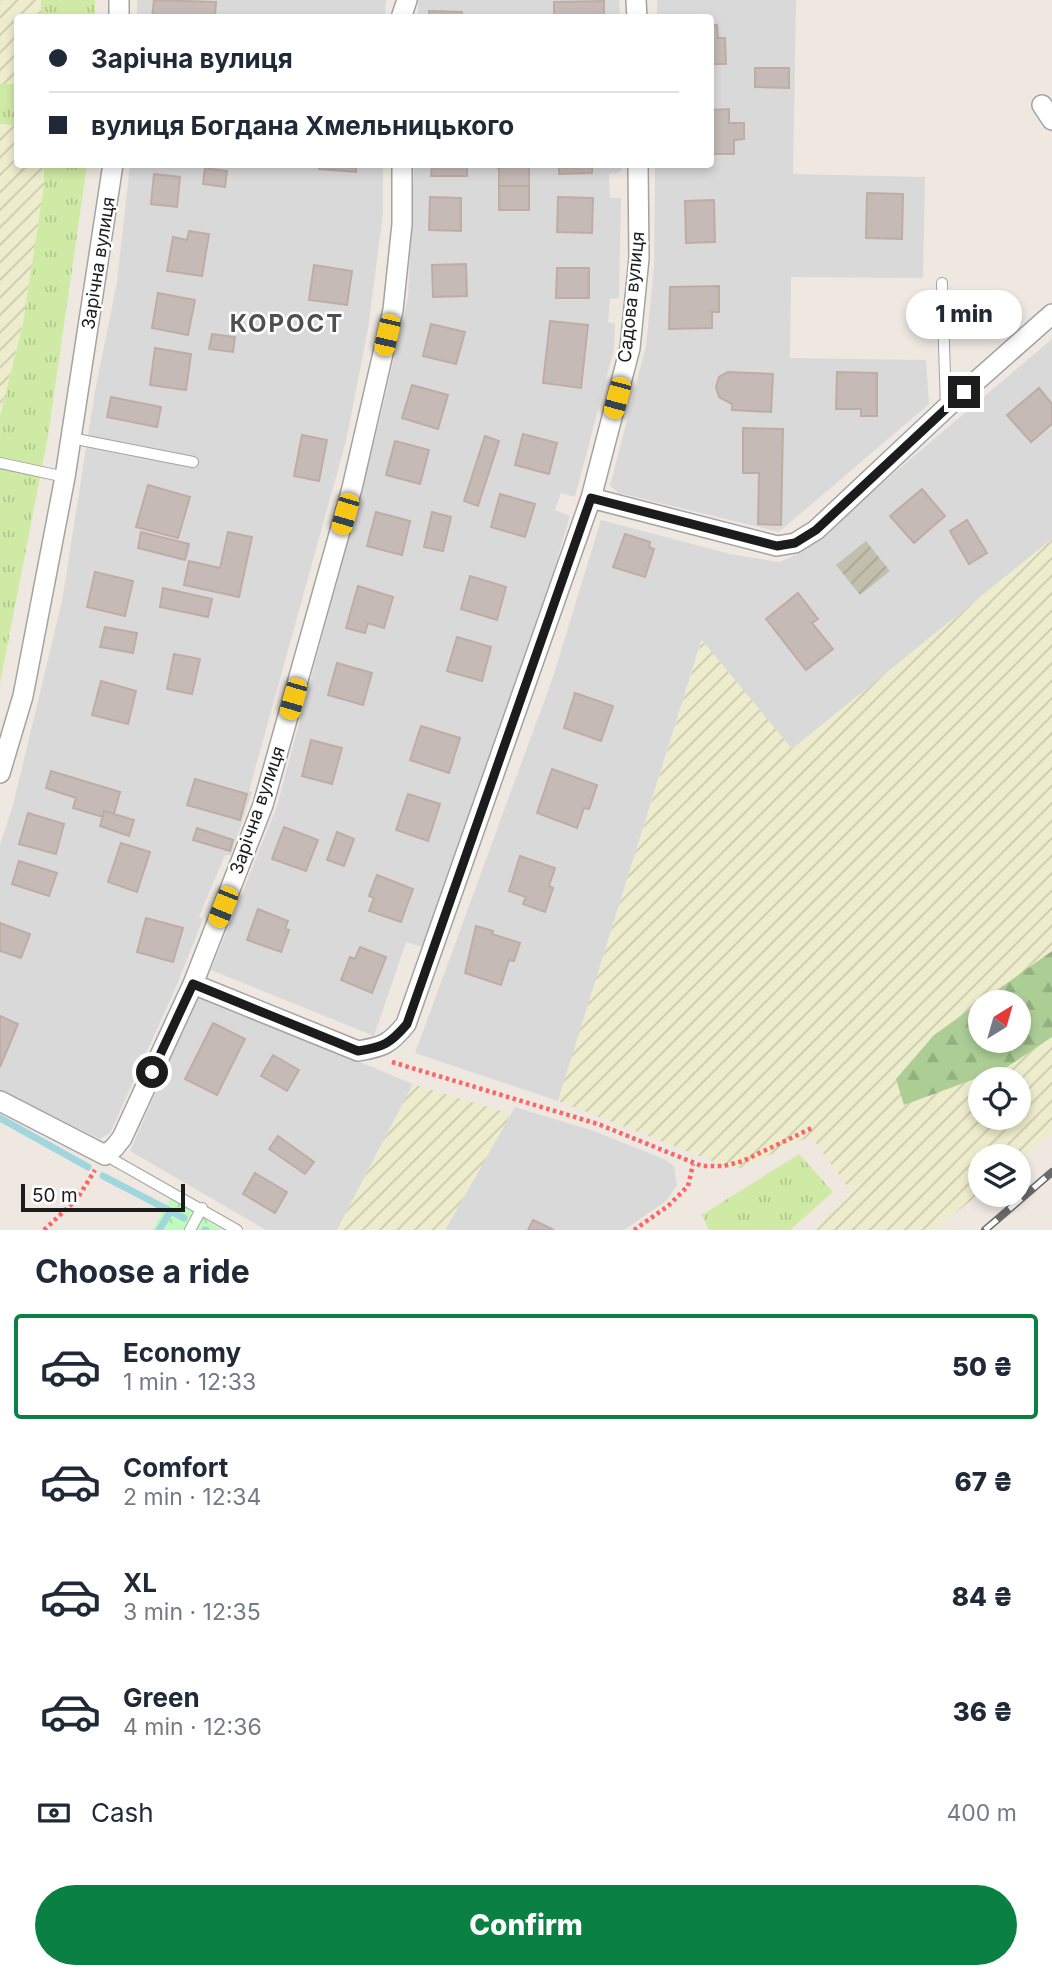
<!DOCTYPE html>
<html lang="en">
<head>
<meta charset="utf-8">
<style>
	:root { --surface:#fff; --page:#f6f6f7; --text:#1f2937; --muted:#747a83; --line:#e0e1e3; --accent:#0b8043 }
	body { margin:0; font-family:Inter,sans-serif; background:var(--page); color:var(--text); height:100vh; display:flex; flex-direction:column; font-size:26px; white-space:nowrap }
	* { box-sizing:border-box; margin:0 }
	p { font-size:23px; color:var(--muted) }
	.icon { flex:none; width:38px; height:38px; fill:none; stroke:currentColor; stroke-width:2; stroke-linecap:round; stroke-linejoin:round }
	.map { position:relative; height:1230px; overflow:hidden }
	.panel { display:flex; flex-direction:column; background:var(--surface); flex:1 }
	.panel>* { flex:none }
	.banner { position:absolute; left:14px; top:14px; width:700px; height:154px; border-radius:7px; box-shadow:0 4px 10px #0003; display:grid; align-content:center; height:154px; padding:0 35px; background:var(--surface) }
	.needle { width:46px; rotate:37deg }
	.fabs { position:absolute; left:968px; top:990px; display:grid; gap:14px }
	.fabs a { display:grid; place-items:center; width:63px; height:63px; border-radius:50%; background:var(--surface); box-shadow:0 4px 10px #0003; font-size:35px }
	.scale { position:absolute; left:21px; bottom:18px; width:164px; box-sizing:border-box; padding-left:7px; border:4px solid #1c1c1c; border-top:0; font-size:19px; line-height:24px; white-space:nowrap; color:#1c1c1c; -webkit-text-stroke:5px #fff; paint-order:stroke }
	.end { position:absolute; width:32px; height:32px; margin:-16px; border:9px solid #1c1c1c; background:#fff; box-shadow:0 0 0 4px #fff }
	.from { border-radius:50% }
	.bubble { position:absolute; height:49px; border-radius:24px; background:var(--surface); box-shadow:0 4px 10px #0003; font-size:23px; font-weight:800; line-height:49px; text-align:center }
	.car { position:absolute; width:21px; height:42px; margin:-21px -10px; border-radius:9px; box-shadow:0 0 5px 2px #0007; background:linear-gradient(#f5c518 24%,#345 0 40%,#f5c518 0 76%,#345 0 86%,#f5c518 0) }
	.banner b { display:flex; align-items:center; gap:24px; height:66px; font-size:26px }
	.banner b+b { border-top:2px solid var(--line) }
	.banner i { width:18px; height:18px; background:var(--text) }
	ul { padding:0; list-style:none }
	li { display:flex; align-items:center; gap:21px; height:105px; margin:0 14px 10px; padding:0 21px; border:4px solid transparent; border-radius:7px }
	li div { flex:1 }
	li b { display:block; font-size:26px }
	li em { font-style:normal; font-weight:800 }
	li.active { border-color:var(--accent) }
	li>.icon { width:63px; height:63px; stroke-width:1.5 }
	h2 { padding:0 35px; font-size:32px; line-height:84px }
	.pay { display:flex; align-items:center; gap:18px; height:77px; padding:0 35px; font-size:26px }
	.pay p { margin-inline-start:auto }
	.primary-button { display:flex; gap:14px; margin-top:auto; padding:14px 35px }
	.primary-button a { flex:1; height:80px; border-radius:42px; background:var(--accent); color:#fff; font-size:28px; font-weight:800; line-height:80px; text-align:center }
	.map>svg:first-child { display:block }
	.residential { fill:#dad9d9 }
	.construction { fill:url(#construction-furrows) }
	.farmland { fill:url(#farmland-furrows); fill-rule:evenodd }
	.grass { fill:url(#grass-tufts) }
	.forest { fill:url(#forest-firs); fill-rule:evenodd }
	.park { fill:url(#park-crowns) }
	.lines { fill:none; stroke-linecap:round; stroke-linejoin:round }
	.stream { stroke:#a0d6dd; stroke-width:7 }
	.building { fill:#c5bab5; stroke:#bfada3; stroke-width:2 }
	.lane-casing { stroke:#a3a3a3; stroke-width:12 }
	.street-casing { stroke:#a3a3a3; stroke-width:22 }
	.path { stroke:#fc6465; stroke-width:4.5; stroke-dasharray:3.5 3.5; stroke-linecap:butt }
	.lane { stroke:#fff; stroke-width:10 }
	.street { stroke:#fff; stroke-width:19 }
	.rail-casing { stroke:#6a6a6a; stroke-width:8 }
	.rail { stroke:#fff; stroke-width:5; stroke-dasharray:16; stroke-linecap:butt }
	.route { stroke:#1c1c1c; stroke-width:9 }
	.labels { text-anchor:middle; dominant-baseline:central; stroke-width:5; stroke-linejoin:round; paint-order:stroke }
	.street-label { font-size:18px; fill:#1c1c1c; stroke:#fff }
	.district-label { font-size:24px; font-weight:bold; letter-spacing:2px; fill:#4f4f4f; stroke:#fff }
</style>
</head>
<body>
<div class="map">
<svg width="1052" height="1230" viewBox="0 0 1052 1230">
	<defs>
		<pattern id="construction-furrows" width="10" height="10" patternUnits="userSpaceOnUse" patternTransform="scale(1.75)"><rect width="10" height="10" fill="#c2c0ad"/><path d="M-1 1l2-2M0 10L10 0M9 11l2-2" fill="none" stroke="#a6a494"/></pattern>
		<pattern id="farmland-furrows" width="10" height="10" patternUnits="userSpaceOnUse" patternTransform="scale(1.75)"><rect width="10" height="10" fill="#edeccc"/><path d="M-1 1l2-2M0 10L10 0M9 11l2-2" fill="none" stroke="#cbcaaf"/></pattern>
		<pattern id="grass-tufts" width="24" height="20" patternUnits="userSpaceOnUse" patternTransform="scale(1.75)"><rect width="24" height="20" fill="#cfeaa5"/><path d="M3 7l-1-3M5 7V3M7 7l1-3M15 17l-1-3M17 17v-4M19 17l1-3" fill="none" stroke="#b1c88d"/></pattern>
		<pattern id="forest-firs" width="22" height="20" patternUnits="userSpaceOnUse" patternTransform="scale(1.75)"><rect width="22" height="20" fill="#acce95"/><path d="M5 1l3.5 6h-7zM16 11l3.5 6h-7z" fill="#93b080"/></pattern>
		<pattern id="park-crowns" width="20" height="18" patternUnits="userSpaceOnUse" patternTransform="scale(1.75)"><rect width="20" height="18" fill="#befabc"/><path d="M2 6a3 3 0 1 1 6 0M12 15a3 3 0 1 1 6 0" fill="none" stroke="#a3d6a1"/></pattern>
	</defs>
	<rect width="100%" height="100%" fill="#eee8e1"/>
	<!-- residential -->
	<path class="residential" d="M137 0H386L385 17 137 18Z
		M418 0H619L620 17 418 18Z
		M657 0H796L793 174 925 177 923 278 791 277 790 358 926 360 929 404 779 532 619 493 610 486 646 346 654 267 655 165 710 164V18L657 17Z
		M130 165H383V213L368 329 346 441 249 791 252 792 231 855H225L199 917 203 919 176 987 110 1133 100 1139 0 1090V845L13 805 62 601 95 391 117 282Z
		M414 165H621V171L618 173 609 174 610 198H621L619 298 610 299 608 322 615 324 614 349 575 497 561 493 555 510 570 516 554 570 422 947 406 942 374 1036 211 970 277 806 379 423 408 297Z
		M1052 339V539L792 749 701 641 558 1101 415 1053 553 677 601 520 730 554 779 562 800 553Z
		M198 995 413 1084 337 1230H266L130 1151Z
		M515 1107 594 1131 664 1159 674 1166 677 1185 666 1201 624 1230H445Z"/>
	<!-- construction -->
	<path class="construction" d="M866 541 890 571 860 595 836 565Z"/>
	<!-- farmland -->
	<path class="farmland" d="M0 0H41V17L18 18 17 84H0Z
		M0 124 17 125 18 164 44 165V185L23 324 0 414Z
		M1052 539V1133L1019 1161 1018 1157H980V1193L935 1230H813L852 1193 811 1136 741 1168 728 1167 558 1101 702 640 792 749ZM980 1003H1018V1041H980ZM980 1080H1018V1118H980Z
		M413 1084 511 1114 445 1230H337Z"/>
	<!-- grass -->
	<path class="grass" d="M41 0H95V17H41Z
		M0 84H17V125L0 124Z
		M44 165H87L48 436 0 683V416L23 324 44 185Z
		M799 1154 833 1192 790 1230H709L702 1215Z"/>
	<!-- forest -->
	<path class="forest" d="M1052 951V1037L1007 1067 904 1105 896 1079 934 1035ZM980 1003H1018V1041H980Z"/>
	<!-- park -->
	<path class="park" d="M171 1198 222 1230H152Z"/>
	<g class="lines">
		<!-- stream -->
		<path class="stream" d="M0 1118 88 1167
			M103 1176 184 1218
			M159 1230 170 1212
			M205 1230H206"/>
	</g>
	<!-- building -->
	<path class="building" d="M154 0 216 2 215 16 152 18Z
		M604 1V18H554V2Z
		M429 11 462 12 461 18H429Z
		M710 25H717L718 38H725L726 64H710Z
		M755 68H789V88L755 87Z
		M729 109V123H744V139L734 140V154H710V110Z
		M319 164H356V172L319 169Z
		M432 164H467V176H431Z
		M494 164H529V186H499V168L494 167Z
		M559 164H592V173L559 174Z
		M205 168 227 171 225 187 203 184Z
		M154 174 180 177 177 207 151 204Z
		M499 186H529V210H499Z
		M867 193 903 194 902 239 866 238Z
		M430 197 461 198V231L429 230Z
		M558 197 593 198 592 233 557 232Z
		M714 200 715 242 686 243 685 201Z
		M189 231 209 234 202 276 167 271 173 237 187 240Z
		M466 264 467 296 433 297 432 265Z
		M314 265 352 271 347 305 309 300Z
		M557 268H589V298H556Z
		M719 286V312H712V328L669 329 670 287Z
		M158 293 195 300 188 335 152 328Z
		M550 321 588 325 581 388 543 383Z
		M431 324 465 332 456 364 423 356Z
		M212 334 235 337 233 352 209 349Z
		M155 348 191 354 186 390 150 385Z
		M728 372 773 374 771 412 732 410V404L719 397 716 387 719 377Z
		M837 372 877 373V416H861V409H836Z
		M412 385 448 395 438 429 402 418Z
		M1039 388 1052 404V424L1031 442 1007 415Z
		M111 397 161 407 157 427 107 417Z
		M743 428 783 429 781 525 758 524 759 473H743Z
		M523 434 557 443 549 474 515 465Z
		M302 435 327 440 319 481 294 476Z
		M485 436 499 441 478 506 464 501Z
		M395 441 429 450 420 484 386 475Z
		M148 485 190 497 178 538 136 527Z
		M922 489 945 516 914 543 890 516Z
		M500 494 535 504 525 537 491 527Z
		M376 512 410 521 402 555 367 546Z
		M432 512 451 517 443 551 424 547Z
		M967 520 987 553 969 564 950 531Z
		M141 532 189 544 185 560 138 548Z
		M228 532 252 537 239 597 184 585 189 561 220 568Z
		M625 534 650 542 649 547 654 549 645 577 613 567Z
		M95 572 133 581 125 616 87 607Z
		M470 576 506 587 497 620 461 609Z
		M358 586 393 597 384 628 368 623 365 633 346 628Z
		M163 588 212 599 208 617 160 607Z
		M798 593 818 619 812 623 833 649 806 670 766 619Z
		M105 627 137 633 133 653 100 647Z
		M457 637 491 647 482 681 447 671Z
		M174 654 200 659 192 694 167 689Z
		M337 663 372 673 363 705 328 695Z
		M101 681 136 691 128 724 92 715Z
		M575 693 613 706 601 741 564 728Z
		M421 726 460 738 449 773 410 760Z
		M311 740 342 748 332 784 302 776Z
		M552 769 597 785 589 809 584 808 577 828 537 813Z
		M51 771 120 792 114 814 104 811 103 817 73 808 76 798 46 788Z
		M195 779 247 794 240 820 187 805Z
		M408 794 440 804 428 841 396 830Z
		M104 811 134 820 129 836 100 826Z
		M28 813 64 824 56 854 19 844Z
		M284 827 318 840 306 871 272 859Z
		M197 828 233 840 230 851 193 840Z
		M337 832 354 839 344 866 327 860Z
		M121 843 150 852 137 892 108 882Z
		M520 856 555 868 549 886 553 888 545 912 523 904 526 897 509 891Z
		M19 861 57 873 49 896 12 884Z
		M377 875 413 889 401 922 369 911 374 898 369 896Z
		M258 909 288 921 285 929 289 930 281 952 247 940Z
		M146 918 183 928 173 962 137 952Z
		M0 923 30 934 21 958 0 951Z
		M476 926 493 931 492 934 520 943 514 961 509 960 501 985 465 973Z
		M360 947 386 957 372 993 341 980 350 957 355 959Z
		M0 1016 18 1024 0 1067Z
		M213 1023 245 1039 217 1095 185 1079Z
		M273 1055 299 1070 287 1091 261 1076Z
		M278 1136 314 1162 305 1174 269 1149Z
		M255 1173 287 1192 275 1213 243 1194Z
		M533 1220 554 1230H528Z"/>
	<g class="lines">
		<!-- lane casing -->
		<g class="lane-casing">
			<path id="lane" d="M942 283 946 407
				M71 438 193 462
				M0 463 65 477
				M105 1155 237 1230
				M190 1230 202 1208"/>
		</g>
		<!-- street casing -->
		<g class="street-casing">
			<path id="street" d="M119 0V18
				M636 0 637 18
				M401 18 407 0
				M1042 105 1052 120
				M591 498 777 546 795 543 816 530 946 408 1052 314
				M0 773 23 696 65 477 113 164
				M193 984 358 1051C383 1047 390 1044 406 1024L591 498 630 348 639 258 638 164
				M0 1101 105 1155 114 1148 122 1138 193 984 263 805 352 488 393 310 402 224V164"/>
		</g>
		<!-- path -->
		<path class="path" d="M392 1062 598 1124 702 1166H724L743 1161 814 1127
			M44 1230 77 1199 95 1170
			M634 1230 668 1206 688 1186 693 1164"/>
		<!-- lane -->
		<use href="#lane" class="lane"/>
		<!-- street -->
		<use href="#street" class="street"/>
		<!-- rail casing -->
		<g class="rail-casing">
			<path id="rail" d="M985 1230 1052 1172"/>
		</g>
		<!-- rail -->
		<use href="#rail" class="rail"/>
	</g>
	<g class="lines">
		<!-- route -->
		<path class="route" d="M152 1072 193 984 358 1051C383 1047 390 1044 407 1024L591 498 777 546 795 543 816 530 964 392"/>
	</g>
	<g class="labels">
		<!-- street labels -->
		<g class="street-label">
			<text transform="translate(98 263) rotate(-81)">Зарічна вулиця</text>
			<text transform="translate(631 297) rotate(-84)">Садова вулиця</text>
			<text transform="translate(257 810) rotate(-71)">Зарічна вулиця</text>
		</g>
		<!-- district labels -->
		<g class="district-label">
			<text x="287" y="323">КОРОСТ</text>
		</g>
	</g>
</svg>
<div class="fabs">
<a><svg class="needle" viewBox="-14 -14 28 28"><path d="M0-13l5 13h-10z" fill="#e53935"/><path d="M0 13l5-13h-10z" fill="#747a83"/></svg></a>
<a><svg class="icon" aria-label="locate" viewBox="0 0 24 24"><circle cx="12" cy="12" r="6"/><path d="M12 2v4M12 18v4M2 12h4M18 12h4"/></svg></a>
<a><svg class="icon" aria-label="layers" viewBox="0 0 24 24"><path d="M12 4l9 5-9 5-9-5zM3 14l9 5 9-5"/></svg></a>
</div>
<div class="scale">50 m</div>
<i class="end from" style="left:152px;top:1072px"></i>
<i class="end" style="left:964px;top:392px"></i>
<div class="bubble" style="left:906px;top:290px;width:116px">1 min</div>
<i class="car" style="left:387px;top:335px;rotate:193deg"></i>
<i class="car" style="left:617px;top:398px;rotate:195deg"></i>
<i class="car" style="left:345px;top:514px;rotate:196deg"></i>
<i class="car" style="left:293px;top:699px;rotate:196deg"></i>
<i class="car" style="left:223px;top:907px;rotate:202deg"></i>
<div class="banner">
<b><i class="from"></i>Зарічна вулиця</b>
<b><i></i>вулиця Богдана Хмельницького</b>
</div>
</div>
<section class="panel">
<h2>Choose a ride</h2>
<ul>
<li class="active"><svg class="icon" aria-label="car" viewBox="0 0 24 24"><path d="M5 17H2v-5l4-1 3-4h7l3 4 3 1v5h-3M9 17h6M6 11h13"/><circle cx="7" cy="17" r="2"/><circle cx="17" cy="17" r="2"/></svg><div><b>Economy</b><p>1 min · 12:33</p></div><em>50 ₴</em></li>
<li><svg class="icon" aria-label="car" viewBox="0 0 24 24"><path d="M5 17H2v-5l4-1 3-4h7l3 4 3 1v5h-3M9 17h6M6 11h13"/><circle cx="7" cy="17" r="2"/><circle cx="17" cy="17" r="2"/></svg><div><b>Comfort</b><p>2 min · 12:34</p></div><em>67 ₴</em></li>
<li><svg class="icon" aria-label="car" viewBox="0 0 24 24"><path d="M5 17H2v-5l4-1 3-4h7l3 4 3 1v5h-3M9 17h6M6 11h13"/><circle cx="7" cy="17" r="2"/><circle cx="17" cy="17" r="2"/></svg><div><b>XL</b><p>3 min · 12:35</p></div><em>84 ₴</em></li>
<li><svg class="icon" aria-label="car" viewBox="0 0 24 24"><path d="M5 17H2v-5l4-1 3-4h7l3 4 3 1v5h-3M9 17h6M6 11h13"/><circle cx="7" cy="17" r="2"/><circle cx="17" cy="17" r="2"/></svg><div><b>Green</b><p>4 min · 12:36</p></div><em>36 ₴</em></li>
</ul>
<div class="pay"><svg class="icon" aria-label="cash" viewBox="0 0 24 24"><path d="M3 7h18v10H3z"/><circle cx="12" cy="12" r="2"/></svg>Cash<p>400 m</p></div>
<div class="primary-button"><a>Confirm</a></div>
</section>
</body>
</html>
